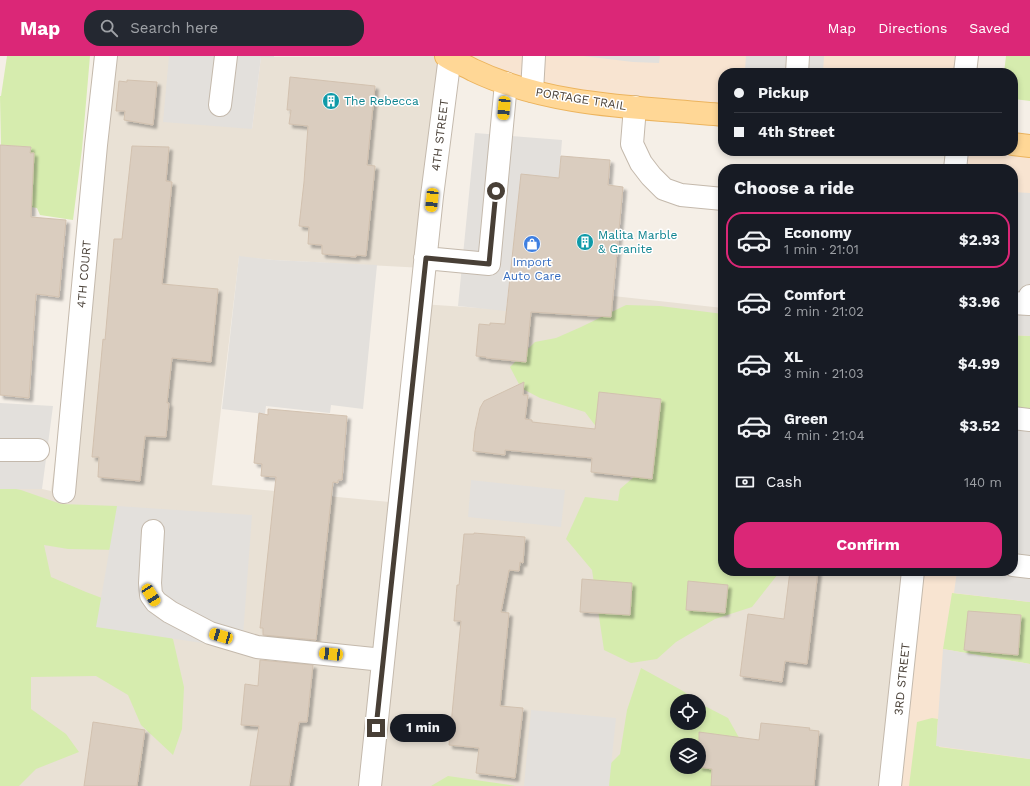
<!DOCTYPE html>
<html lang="en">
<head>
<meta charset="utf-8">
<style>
	:root { --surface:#171b24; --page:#242831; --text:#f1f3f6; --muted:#9ea1a6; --line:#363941; --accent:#db2777 }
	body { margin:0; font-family:"Work Sans",sans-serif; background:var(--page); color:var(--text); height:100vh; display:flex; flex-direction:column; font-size:15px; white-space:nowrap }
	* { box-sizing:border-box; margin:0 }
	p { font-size:13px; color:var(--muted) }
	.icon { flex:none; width:22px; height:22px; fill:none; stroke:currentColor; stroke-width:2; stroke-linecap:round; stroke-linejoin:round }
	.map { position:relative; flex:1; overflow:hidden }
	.sheet { position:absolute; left:718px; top:108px; width:300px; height:412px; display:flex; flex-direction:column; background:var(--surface); border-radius:16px; box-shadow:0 2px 6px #0003 }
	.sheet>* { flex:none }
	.guide { position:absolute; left:718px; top:12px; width:300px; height:88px; border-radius:16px; box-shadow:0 2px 6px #0003; display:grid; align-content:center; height:88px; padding:0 16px; background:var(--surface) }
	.controls { position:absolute; left:670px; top:638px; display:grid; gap:8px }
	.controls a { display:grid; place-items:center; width:36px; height:36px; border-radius:50%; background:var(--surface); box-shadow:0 2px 6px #0003; font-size:20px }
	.end { position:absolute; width:18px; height:18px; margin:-9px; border:5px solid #483f36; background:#fff; box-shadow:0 0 0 2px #fff }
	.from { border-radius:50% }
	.bubble { position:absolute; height:28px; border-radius:14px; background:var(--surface); box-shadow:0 2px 6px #0003; font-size:13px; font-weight:700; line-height:28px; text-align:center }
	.car { position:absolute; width:12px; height:24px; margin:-12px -6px; border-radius:5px; box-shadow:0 0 3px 1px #0007; background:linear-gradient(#f5c518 24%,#345 0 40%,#f5c518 0 76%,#345 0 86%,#f5c518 0) }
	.guide b { display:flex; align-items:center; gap:14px; height:38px; font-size:15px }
	.guide b+b { border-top:1px solid var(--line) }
	.guide i { width:10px; height:10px; background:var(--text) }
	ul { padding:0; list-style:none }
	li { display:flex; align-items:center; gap:12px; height:56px; margin:0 8px 6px; padding:0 8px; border:2px solid transparent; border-radius:16px }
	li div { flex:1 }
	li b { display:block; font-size:15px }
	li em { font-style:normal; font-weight:700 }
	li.active { border-color:var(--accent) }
	li>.icon { width:36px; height:36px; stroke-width:1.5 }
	h2 { padding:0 16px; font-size:18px; line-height:48px }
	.pay { display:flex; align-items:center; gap:10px; height:44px; padding:0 16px; font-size:15px }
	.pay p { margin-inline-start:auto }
	.button { display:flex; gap:8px; margin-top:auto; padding:8px 16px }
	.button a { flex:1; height:46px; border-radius:16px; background:var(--accent); color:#fff; font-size:16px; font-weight:700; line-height:46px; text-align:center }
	header { display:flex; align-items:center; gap:24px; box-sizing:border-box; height:56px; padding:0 20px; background:var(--accent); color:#fff }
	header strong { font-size:19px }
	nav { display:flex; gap:22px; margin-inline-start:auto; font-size:14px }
	.search { width:280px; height:36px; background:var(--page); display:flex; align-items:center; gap:10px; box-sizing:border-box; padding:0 14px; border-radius:16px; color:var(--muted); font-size:15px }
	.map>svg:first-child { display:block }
	.residential { fill:#e9e1d5; fill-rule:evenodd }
	.commercial { fill:#f8e4d1 }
	.green { fill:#d6ecae; fill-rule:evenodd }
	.parking { fill:#e3e0dc }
	.building { fill:#dacdbf; stroke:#d2c1af; filter:url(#shadow) }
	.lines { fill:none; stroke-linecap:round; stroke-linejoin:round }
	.minor-casing { stroke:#c4b9ac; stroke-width:24 }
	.major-casing { stroke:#ecb45e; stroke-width:24 }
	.minor { stroke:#fff; stroke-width:22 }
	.major { stroke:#ffd796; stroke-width:22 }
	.route { stroke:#483f36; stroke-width:5 }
	.labels { text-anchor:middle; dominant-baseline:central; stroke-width:3; stroke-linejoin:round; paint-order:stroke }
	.street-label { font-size:12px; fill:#483f36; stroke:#fff }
	.culture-label { font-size:12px; fill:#0d838f; stroke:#fff; text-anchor:start }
	.shop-label { font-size:12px; fill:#366cbe; stroke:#fff }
</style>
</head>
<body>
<header>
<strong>Map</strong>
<div class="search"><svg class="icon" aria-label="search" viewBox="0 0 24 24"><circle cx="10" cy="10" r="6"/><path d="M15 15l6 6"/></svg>Search here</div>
<nav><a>Map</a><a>Directions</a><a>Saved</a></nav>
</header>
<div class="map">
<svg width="1030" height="730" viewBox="0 0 1030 730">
	<defs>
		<filter id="shadow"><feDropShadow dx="3.5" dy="3.5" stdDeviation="1" flood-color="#0004"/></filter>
	</defs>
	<rect width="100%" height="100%" fill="#f5efe7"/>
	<!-- residential -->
	<path class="residential" d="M94 0H170L252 73 261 1 450 0 424 212 274 204 239 201 212 429 400 447 421 248 611 261 613 240 723 252V515H912L889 730H0V433H42L51 435 56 399ZM677 645H699V667H677ZM677 689H699V711H677Z"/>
	<!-- commercial -->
	<path class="commercial" d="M450 0H967L965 17H723V59L587 46Z
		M969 95 1030 100V730H899L923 515H1013V113H967Z"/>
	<!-- green -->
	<path class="green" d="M7 0H90L82 93 73 164 40 159 37 152 31 151 34 97H30L31 91 1 89 0 40H1Z
		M1006 0H1030V45L1013 43V17H1004Z
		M626 249 660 250 723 258V515H777L778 518 752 551 715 563 676 586 657 603 631 607 604 594 592 514 566 483 585 441 618 445 620 433 634 421 585 356 540 342 521 332 510 311 535 286 556 282 581 271Z
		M1013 279 1030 280V356L1013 355Z
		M0 430 21 434 61 448 117 450 137 476 118 494 68 493 44 489 51 521 86 536 139 556 173 583 184 631 182 673 173 699 141 669 128 639 96 620 31 621V653L66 678 79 696 36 713 19 730H0Z
		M952 537 1030 546V608L943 593Z
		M641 612 683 635 697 645H677V667H699V647L728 662 752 705 782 730H588L620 698 627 654ZM677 689H699V711H677Z
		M932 662 938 663 937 677 939 691 1030 703V730H909L917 666Z
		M448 720 516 730H431Z"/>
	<!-- parking -->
	<path class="parking" d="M169 0H274V2L261 1 252 73 163 66Z
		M583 0H660L659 7 633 6Z
		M746 0H824L823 17H772L745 14Z
		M475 77 562 84 559 122 521 119 506 255 458 250Z
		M736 108 791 113H735Z
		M1013 136 1030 137V280L1013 279Z
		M239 200 274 204 377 209 363 353 331 349 330 357 266 350 265 358 222 353Z
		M0 347 53 350 42 433H0Z
		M1013 355 1030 356V546L954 537 957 515H1013Z
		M471 424 565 434 561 471 468 461Z
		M117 450 252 459 242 593 96 571Z
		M943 593 1030 608V703L936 690Z
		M531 654 616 662 609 730H524Z"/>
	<!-- building -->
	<path class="building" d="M290 21 375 30 367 109 375 110 366 200 356 199V201L322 198V189L308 188 309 171 299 170 304 126 308 70 289 68 291 54H287Z
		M127 24 157 26 153 69 124 64 125 55H116L119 25 127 26Z
		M0 89 31 91 30 97H34L31 161 66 164 59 241 36 238 29 342 0 339Z
		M132 90 169 91 166 125 172 126 162 228 218 233 211 306 172 302 167 347H169L166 381 145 380 140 425 98 421 99 401H92L103 283 105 284 114 183H122Z
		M561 100 610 104 608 129 623 131 611 261 531 256 526 306 486 302V301L476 300 479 268 490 269V267L505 268 521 118 559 122Z
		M524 326 523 339H528L525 363 532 364V366L595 373 599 336 661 343 652 423 591 416 592 402 505 394V399L473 395 475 375 480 352 484 345Z
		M268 353 347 360 342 424H338V427L333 426 316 584 263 579V572H260L276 421 261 420 262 408 254 407 259 357 268 359Z
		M474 477 525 481 523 507 520 506 519 515 509 514 501 556 509 557 500 650 523 652 515 722 476 717 479 692 449 689 461 565H454L457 529H459L464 478H474Z
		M790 515H818L807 608 785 605 782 626 740 620 748 558 784 563Z
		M582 523 632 527 630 559 580 556Z
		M688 525 728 529 725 557 686 554Z
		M968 555 1021 559 1018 599 964 594Z
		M260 604 313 609 307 666H299L289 730H250L259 670 241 669 245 628 258 630Z
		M93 666 145 674 137 730H84Z
		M761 667 810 672 809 674 819 675 814 730H711L712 713 699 711V676L759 684Z"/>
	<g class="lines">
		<!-- minor casing -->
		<g class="minor-casing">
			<path id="minor" d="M797 17 798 0
				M965 17 967 0
				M532 35 534 0
				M220 49 226 0
				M635 51 632 88 641 107 651 120 664 133 681 139 723 143
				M955 113 957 95
				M425 202 489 208 506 27
				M1013 247 1029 248 1030 240
				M1013 362 1030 364
				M0 394H38
				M64 436 96 89 106 0
				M153 475 150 527 151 539 156 546 170 556 210 577 257 591 383 604
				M1013 509 1030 511
				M370 730 432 140 450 0
				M890 730 913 515"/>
		</g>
		<!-- major casing -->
		<g class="major-casing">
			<path id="major" d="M446 0C455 6 464 9 473 14 550 51 640 51 723 59
				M1013 88 1030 90"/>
		</g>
		<!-- minor -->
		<use href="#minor" class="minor"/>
		<!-- major -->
		<use href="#major" class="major"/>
	</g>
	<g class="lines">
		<!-- route -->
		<path class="route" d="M376 672 426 202 489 208 496 135"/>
	</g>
	<!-- icons -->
	<defs>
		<g id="building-disc" transform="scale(0.9)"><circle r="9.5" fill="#0f9aa8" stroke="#fff"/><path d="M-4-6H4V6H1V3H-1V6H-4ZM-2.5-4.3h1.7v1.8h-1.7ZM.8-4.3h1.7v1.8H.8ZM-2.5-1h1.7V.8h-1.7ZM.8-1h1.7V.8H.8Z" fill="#fff"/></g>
		<g id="shop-disc" transform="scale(0.9)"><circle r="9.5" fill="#3f7fe0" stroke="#fff"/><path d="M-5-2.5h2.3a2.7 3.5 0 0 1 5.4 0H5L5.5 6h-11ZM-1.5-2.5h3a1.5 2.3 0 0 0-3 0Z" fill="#fff"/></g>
	</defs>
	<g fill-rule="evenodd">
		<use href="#building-disc" x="331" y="45"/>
		<use href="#building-disc" x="585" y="186"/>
		<use href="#shop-disc" x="532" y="188"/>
	</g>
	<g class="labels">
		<!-- street labels -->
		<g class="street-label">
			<text transform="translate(581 43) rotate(9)">PORTAGE TRAIL</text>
			<text transform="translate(440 79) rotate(-83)">4TH STREET</text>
			<text transform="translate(84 218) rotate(-85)">4TH COURT</text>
			<text transform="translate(902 623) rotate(-84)">3RD STREET</text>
		</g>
		<!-- culture labels -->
		<g class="culture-label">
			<text x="344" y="45">The Rebecca</text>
			<text x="598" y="179">Malita Marble<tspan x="598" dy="14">&amp; Granite</tspan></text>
		</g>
		<!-- shop labels -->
		<g class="shop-label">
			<text x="532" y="206">Import<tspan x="532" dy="14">Auto Care</tspan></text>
		</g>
	</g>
</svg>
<div class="controls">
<a><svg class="icon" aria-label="locate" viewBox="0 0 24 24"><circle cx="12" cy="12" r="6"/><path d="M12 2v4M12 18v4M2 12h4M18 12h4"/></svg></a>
<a><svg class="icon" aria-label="layers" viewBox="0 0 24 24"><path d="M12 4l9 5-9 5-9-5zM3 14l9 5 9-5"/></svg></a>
</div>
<i class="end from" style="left:496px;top:135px"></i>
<i class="end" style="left:376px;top:672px"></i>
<div class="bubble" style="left:390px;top:658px;width:66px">1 min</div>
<i class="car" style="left:504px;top:52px;rotate:185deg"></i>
<i class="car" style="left:432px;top:144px;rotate:186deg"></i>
<i class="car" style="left:151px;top:539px;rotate:147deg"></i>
<i class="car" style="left:221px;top:580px;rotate:286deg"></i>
<i class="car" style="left:331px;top:598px;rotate:276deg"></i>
<div class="guide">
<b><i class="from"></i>Pickup</b>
<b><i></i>4th Street</b>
</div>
<section class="sheet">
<h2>Choose a ride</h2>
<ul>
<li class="active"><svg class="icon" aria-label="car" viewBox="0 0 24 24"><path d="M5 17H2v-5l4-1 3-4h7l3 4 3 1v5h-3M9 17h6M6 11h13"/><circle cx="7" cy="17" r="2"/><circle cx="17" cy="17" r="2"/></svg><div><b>Economy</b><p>1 min · 21:01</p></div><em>$2.93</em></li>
<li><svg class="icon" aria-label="car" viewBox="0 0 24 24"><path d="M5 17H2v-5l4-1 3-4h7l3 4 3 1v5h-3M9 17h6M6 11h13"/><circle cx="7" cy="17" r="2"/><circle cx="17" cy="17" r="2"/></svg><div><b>Comfort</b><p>2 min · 21:02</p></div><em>$3.96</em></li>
<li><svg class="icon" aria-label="car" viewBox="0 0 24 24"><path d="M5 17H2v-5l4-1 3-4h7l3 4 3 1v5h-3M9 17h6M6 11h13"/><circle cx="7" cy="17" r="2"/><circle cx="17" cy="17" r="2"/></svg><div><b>XL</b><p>3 min · 21:03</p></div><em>$4.99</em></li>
<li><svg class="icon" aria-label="car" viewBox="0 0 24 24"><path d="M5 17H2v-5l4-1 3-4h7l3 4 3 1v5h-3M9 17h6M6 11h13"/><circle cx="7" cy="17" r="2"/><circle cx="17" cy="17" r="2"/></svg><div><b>Green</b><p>4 min · 21:04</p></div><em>$3.52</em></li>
</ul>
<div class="pay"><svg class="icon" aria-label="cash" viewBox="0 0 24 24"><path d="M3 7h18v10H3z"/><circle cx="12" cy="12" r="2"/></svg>Cash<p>140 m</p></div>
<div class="button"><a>Confirm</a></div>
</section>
</div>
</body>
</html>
